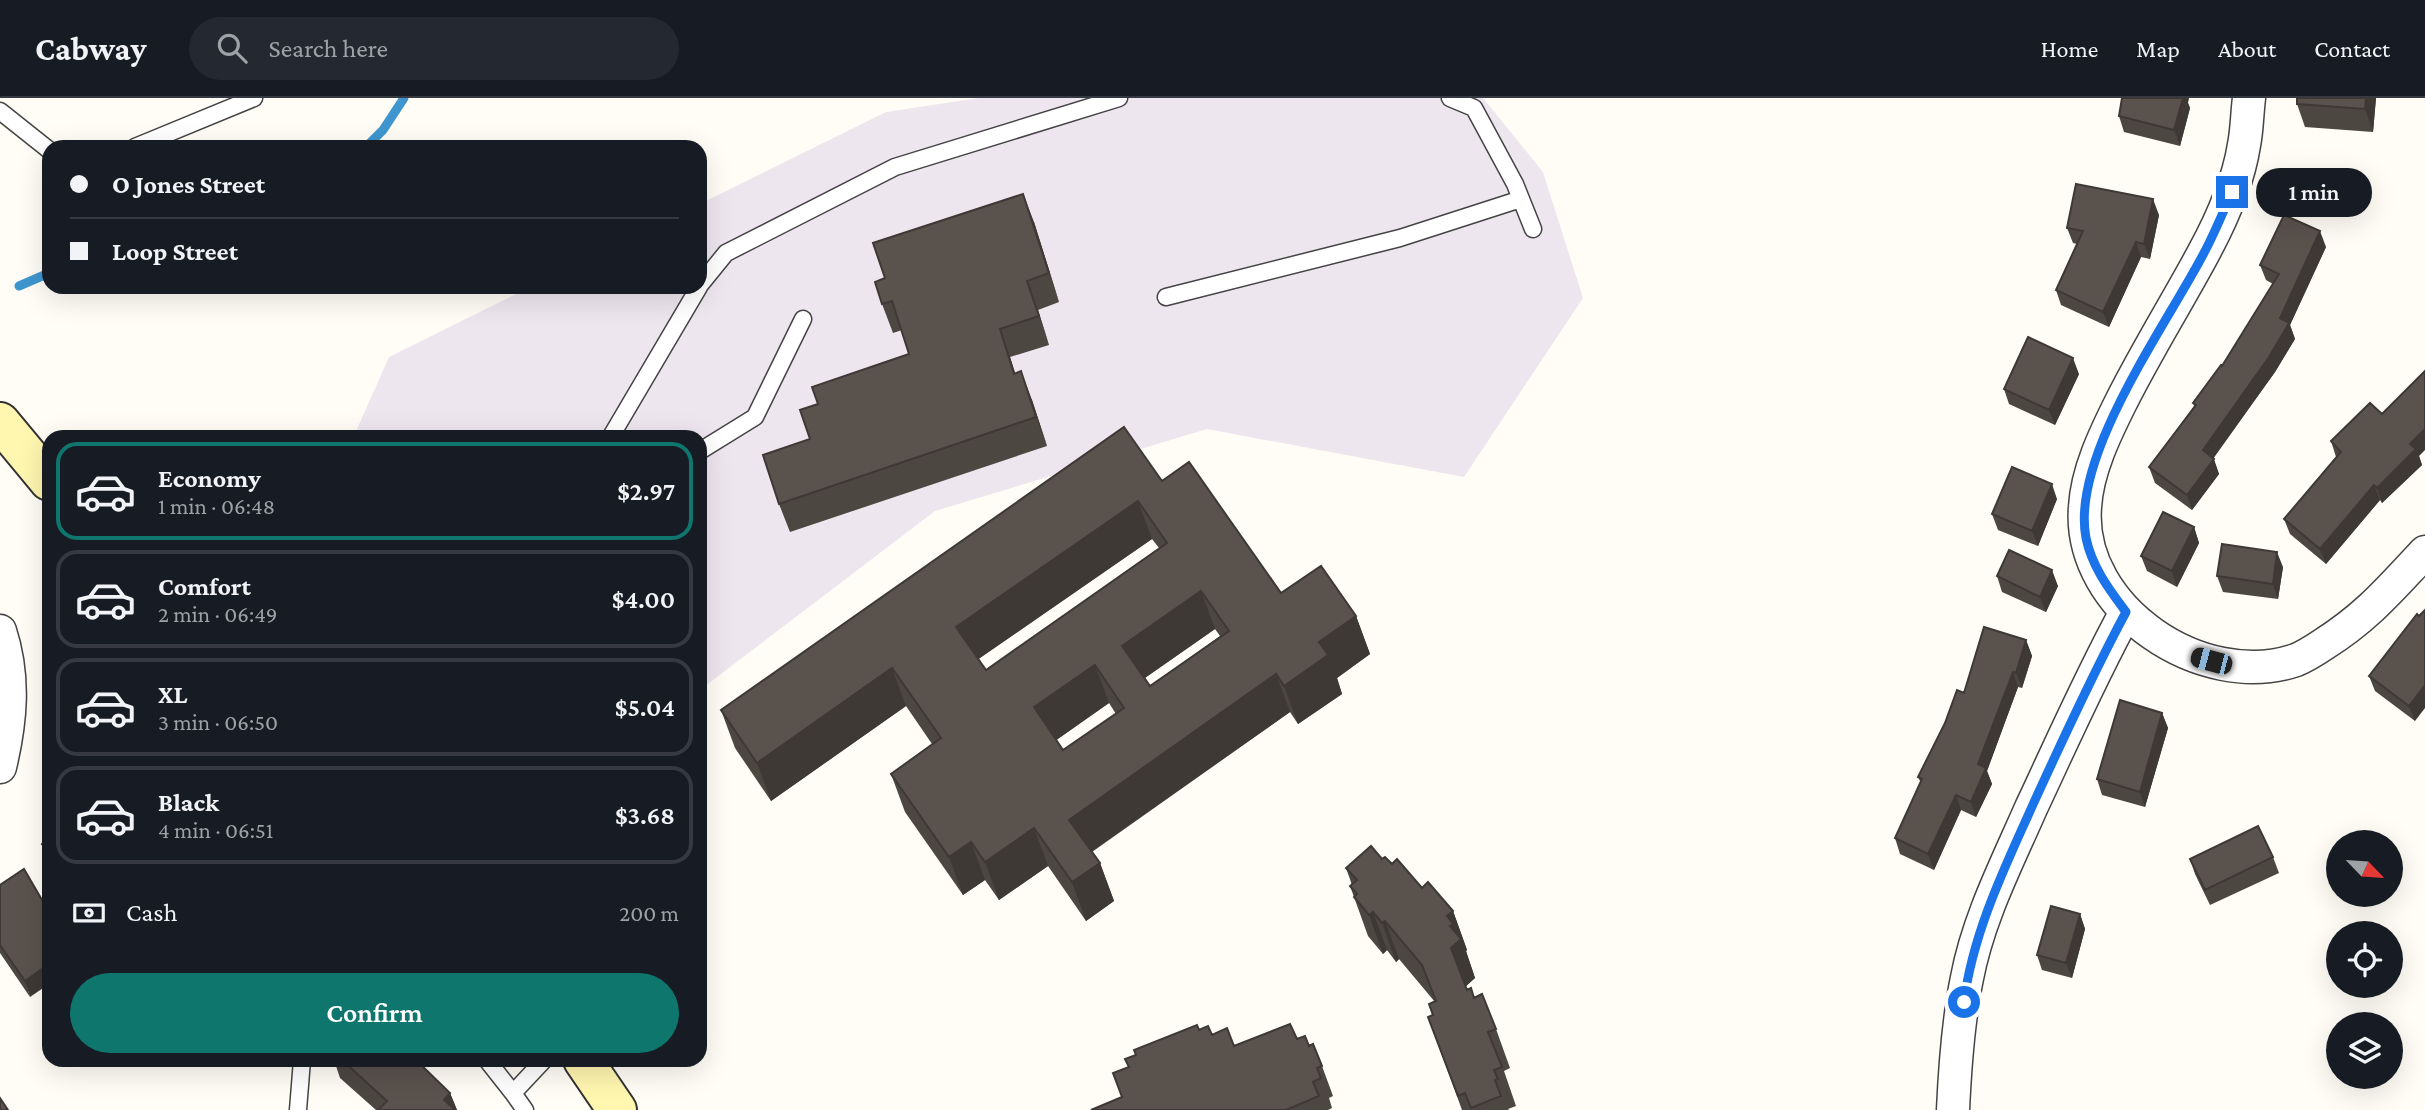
<!DOCTYPE html>
<html lang="en">
<head>
<meta charset="utf-8">
<style>
	:root { --surface:#171b24; --page:#242831; --text:#f1f3f6; --muted:#9ea1a6; --line:#363941; --accent:#0f766e }
	body { margin:0; font-family:"Crimson Pro",serif; background:var(--page); color:var(--text); height:100vh; display:flex; flex-direction:column; font-size:26px; white-space:nowrap }
	* { box-sizing:border-box; margin:0 }
	p { font-size:23px; color:var(--muted) }
	.icon { flex:none; width:38px; height:38px; fill:none; stroke:currentColor; stroke-width:2; stroke-linecap:round; stroke-linejoin:round }
	.map { position:relative; flex:1; overflow:hidden }
	.panel { position:absolute; left:42px; top:332px; width:665px; height:637px; display:flex; flex-direction:column; background:var(--surface); border-radius:21px; box-shadow:0 7px 28px #0002 }
	.panel>* { flex:none }
	.hud { position:absolute; left:42px; top:42px; width:665px; height:154px; border-radius:21px; box-shadow:0 7px 28px #0002; display:grid; align-content:center; height:154px; padding:0 28px; background:var(--surface) }
	.needle { width:46px; rotate:115deg }
	.fabs { position:absolute; left:2326px; top:732px; display:grid; gap:14px }
	.fabs a { display:grid; place-items:center; width:77px; height:77px; border-radius:50%; background:var(--surface); box-shadow:0 7px 28px #0002; font-size:35px }
	.end { position:absolute; width:32px; height:32px; margin:-16px; border:9px solid #1a73e8; background:#fff; box-shadow:0 0 0 4px #fff }
	.from { border-radius:50% }
	.bubble { position:absolute; height:49px; border-radius:24px; background:var(--surface); box-shadow:0 7px 28px #0002; font-size:23px; font-weight:600; line-height:49px; text-align:center }
	.car { position:absolute; width:21px; height:42px; margin:-21px -10px; border-radius:9px; box-shadow:0 0 5px 2px #0007; background:linear-gradient(#222 24%,#8ab4d8 0 40%,#222 0 76%,#8ab4d8 0 86%,#222 0) }
	.hud b { display:flex; align-items:center; gap:24px; height:66px; font-size:26px }
	.hud b+b { border-top:2px solid var(--line) }
	.hud i { width:18px; height:18px; background:var(--text) }
	ul { padding:12px 0 0; list-style:none }
	li { display:flex; align-items:center; gap:21px; height:98px; margin:0 14px 10px; padding:0 14px; border:4px solid var(--line); border-radius:21px }
	li div { flex:1 }
	li b { display:block; font-size:26px }
	li em { font-style:normal; font-weight:600 }
	li.current { border-color:var(--accent) }
	li>.icon { width:63px; height:63px; stroke-width:1.5 }
	.pay { display:flex; align-items:center; gap:18px; height:77px; padding:0 28px; font-size:26px }
	.pay p { margin-inline-start:auto }
	.action { display:flex; gap:14px; margin-top:auto; padding:14px 28px }
	.action a { flex:1; height:80px; border-radius:42px; background:var(--accent); color:#fff; font-size:28px; font-weight:600; line-height:80px; text-align:center }
	header { display:flex; align-items:center; gap:42px; box-sizing:border-box; height:98px; padding:0 35px; background:var(--surface); border-bottom:2px solid var(--line) }
	header strong { font-size:33px }
	nav { display:flex; gap:38px; margin-inline-start:auto; font-size:24px }
	.search { width:490px; height:63px; background:var(--page); display:flex; align-items:center; gap:18px; box-sizing:border-box; padding:0 24px; border-radius:38px; color:var(--muted); font-size:26px }
	.map>svg:first-child { display:block }
	.industrial { fill:#eee6ef }
	.lines { fill:none; stroke-linecap:round; stroke-linejoin:round }
	.stream { stroke:#3f96cf; stroke-width:9 }
	.lane-casing { stroke:#444; stroke-width:19 }
	.street-casing { stroke:#444; stroke-width:35 }
	.secondary-casing { stroke:#333; stroke-width:42 }
	.lane { stroke:#fff; stroke-width:16 }
	.street { stroke:#fff; stroke-width:32 }
	.secondary { stroke:#fff6b0; stroke-width:38 }
	.wall { fill:#4d4742; fill-rule:evenodd }
	.shaded-wall { fill:#3f3936 }
	.building { fill:#5a524d; stroke:#3f3936; stroke-width:2; fill-rule:evenodd }
	.route { stroke:#1a73e8; stroke-width:9 }
</style>
</head>
<body>
<header>
<strong>Cabway</strong>
<div class="search"><svg class="icon" aria-label="search" viewBox="0 0 24 24"><circle cx="10" cy="10" r="6"/><path d="M15 15l6 6"/></svg>Search here</div>
<nav><a>Home</a><a>Map</a><a>About</a><a>Contact</a></nav>
</header>
<div class="map">
<svg width="2425" height="1012" viewBox="0 0 2425 1012">
	<rect width="100%" height="100%" fill="#fffdf5"/>
	<!-- industrial -->
	<path class="industrial" d="M979 0H1483L1543 74 1583 200 1464 379 1207 331 935 413 700 592V340H353L389 259 530 189H700V106L886 14Z"/>
	<g class="lines">
		<!-- stream -->
		<path class="stream" d="M366 49 383 32 404 0
			M19 188 49 175"/>
		<!-- lane casing -->
		<g class="lane-casing">
			<path id="lane" d="M1450 0 1474 10 1515 86 1533 131
				M0 13 49 52
				M135 49 254 0
				M700 187 726 155 895 69 1119 0
				M1166 199 1400 140 1521 101
				M610 340 699 189
				M700 353 755 319 803 221
				M487 962 513 995 544 962
				M513 995 525 1012
				M298 1012 302 962"/>
		</g>
		<!-- street casing -->
		<g class="street-casing">
			<path id="street" d="M2249 0C2247 16 2247 32 2244 47 2238 85 2221 123 2203 156 2176 206 2146 254 2121 304 2105 336 2087 373 2085 409 2077 511 2203 594 2296 562 2306 558 2315 552 2324 546 2368 518 2390 491 2425 454
				M0 533C15 579 11 623 0 669
				M1953 1012C1955 968 1958 923 1967 880 1978 821 2007 765 2031 710 2062 644 2091 578 2126 514"/>
		</g>
		<!-- secondary casing -->
		<g class="secondary-casing">
			<path id="secondary" d="M0 324 49 383
				M583 962 617 1012"/>
		</g>
		<!-- lane -->
		<use href="#lane" class="lane"/>
		<!-- street -->
		<use href="#street" class="street"/>
		<!-- secondary -->
		<use href="#secondary" class="secondary"/>
	</g>
	<!-- wall -->
	<path class="wall" d="M2376 0 2373 34 2305 29 2297 6Z
		M2188 5 2190 10 2180 48 2124 34 2119 18Z
		M2159 117 2150 161 2141 159 2109 229 2061 207 2056 192 2077 146 2073 145 2067 130Z
		M1034 124 1059 204 1038 212 1049 247 1010 259 1015 276 1032 302 1047 348 790 434 779 406 810 341 818 306 909 256 902 232 893 235 882 206Z
		M2326 149 2290 227 2295 241 2275 274 2213 360 2219 376 2192 412 2155 385 2149 369 2194 308 2193 305 2222 268 2273 186 2266 182 2260 167Z
		M2079 276 2055 327 2009 306 2004 291Z
		M2331 343 2419 358 2422 367 2382 405 2380 402 2326 466 2290 436 2284 421 2336 359Z
		M1162 383 1281 495 1356 518 1370 556 1337 580 1342 596 1298 626 1290 614 1092 754 1100 765 1114 803 1086 823 1048 768 999 802 985 782 963 797 905 714 891 676 932 646 906 608 771 703 735 650 721 612ZM1152 441 1159 450 986 572 978 561ZM1215 531 1220 538 1150 588 1145 580ZM1109 605 1116 616 1063 652 1056 642Z
		M2057 401 2038 448 1998 432 1992 416Z
		M2194 429 2199 445 2177 489 2147 473 2141 458Z
		M2283 469 2278 501 2223 494 2217 478Z
		M1997 478 2058 488 2046 514 2002 494Z
		M2419 518 2415 623 2375 593 2369 578Z
		M2026 542 2032 558 2022 590 2018 589 1987 673 1992 686 1976 719 1961 712 1934 772 1900 756 1895 740 1921 685 1918 679 1964 595Z
		M2162 615 2168 630 2145 709 2102 697 2097 681Z
		M49 737V762L42 746Z
		M2273 759 2279 775 2210 807 2195 776 2190 761Z
		M1382 761 1392 766 1453 813 1467 852 1466 853 1475 880 1465 889 1496 931 1510 970 1504 973 1516 1008 1508 1011 1509 1012H1462L1428 919 1433 917 1435 904 1399 861 1396 864 1387 852 1383 856 1368 838 1354 799 1350 788 1352 787 1346 770Z
		M0 787 30 899 0 855Z
		M2080 816 2085 831 2072 880 2042 872 2037 857Z
		M1199 932 1212 937 1234 948 1297 941 1309 948 1322 968 1333 998 1329 1000 1332 1010 1328 1012H1091L1122 999 1128 969Z
		M334 962H416L450 995 457 1012H376L340 980Z"/>
	<!-- shaded-wall -->
	<path class="shaded-wall" d="M2183 0H2189L2188 5 2190 10 2180 48 2174 32Z
		M2366 0H2376L2373 34 2365 11Z
		M1023 96 1034 124 1059 204 1049 175Z
		M2153 101 2159 117 2150 161 2144 146Z
		M2320 133 2326 149 2290 227 2295 241 2275 274 2208 368 2203 352 2280 220Z
		M2136 144 2141 159 2109 229 2103 214Z
		M1027 183 1038 212 1049 247 1039 218Z
		M1000 231 1010 259 1025 305 1014 276Z
		M2073 260 2079 276 2055 327 2049 312Z
		M1021 273 1032 302 1047 348 1036 319Z
		M2425 331V352L2419 358 2422 367 2382 405 2377 390 2410 346Z
		M2214 361 2219 376 2192 412 2187 397Z
		M2052 386 2057 401 2038 448 2032 433Z
		M2374 387 2380 402 2326 466 2320 451Z
		M1138 403 1152 441 970 567 956 529Z
		M2194 429 2199 445 2177 489 2172 473Z
		M2277 454 2283 469 2278 501 2273 486Z
		M2052 472 2058 488 2046 514 2040 499Z
		M1201 493 1215 531 1136 586 1122 548Z
		M1356 518 1370 556 1337 580 1342 596 1298 626 1284 588 1319 544Z
		M2026 542 2032 558 2022 590 2016 575Z
		M1095 567 1109 605 1048 648 1034 609Z
		M892 570 906 608 771 703 757 665Z
		M2013 574 2018 589 1987 673 1992 686 1976 719 1971 704 1978 666Z
		M1276 576 1290 614 1082 760 1069 722Z
		M2425 587V610L2415 623 2409 608Z
		M2162 615 2168 630 2145 709 2140 694Z
		M1956 697 1961 712 1934 772 1928 756Z
		M1034 730 1048 768 999 802 985 764Z
		M971 744 985 782 963 797 949 759Z
		M1100 765 1114 803 1086 823 1072 784Z
		M1453 813 1467 852 1466 853 1475 880 1465 889 1451 850 1447 818Z
		M1373 814 1387 852 1383 856 1369 817Z
		M2080 816 2085 831 2072 880 2066 865Z
		M1385 823 1399 861 1396 864 1382 825Z
		M49 866V886L30 899 25 883Z
		M450 995 457 1012H447L444 1002Z"/>
	<!-- building -->
	<path class="building" d="M2122 0H2183L2174 32 2119 18Z
		M2297 0H2366L2365 11 2297 6Z
		M2076 86 2153 101 2144 146 2136 144 2103 214 2056 192 2083 133 2067 130Z
		M1023 96 1049 175 1027 183 1039 218 1000 231 1014 276 1021 273 1036 319 779 406 763 357 810 341 800 312 818 306 812 289 909 256 892 203 882 206 875 184 885 180 873 145Z
		M2284 117 2320 133 2280 220 2289 225 2269 259 2203 352 2214 361 2187 397 2149 369 2196 307 2193 305 2221 267 2222 268 2279 176 2260 167Z
		M2028 239 2073 260 2049 312 2004 291Z
		M2425 273V331L2410 346 2416 351 2377 390 2374 387 2320 451 2284 421 2341 354 2331 343 2370 305 2382 316Z
		M1124 329 1162 383 1189 364 1281 495 1321 468 1356 518 1319 544 1328 557 1284 588 1276 576 1069 722 1100 765 1072 784 1034 730 985 764 971 744 949 759 891 676 941 640 892 570 757 665 721 612ZM1138 403 1167 445 986 572 956 529ZM1201 493 1229 533 1150 588 1122 548ZM1095 567 1124 610 1063 652 1034 609Z
		M2012 369 2052 386 2032 433 1992 416Z
		M2163 414 2194 429 2172 473 2141 458Z
		M2222 446 2277 454 2273 486 2217 478Z
		M2009 452 2052 472 2040 499 1997 478Z
		M2425 512V587L2409 608 2369 578 2417 516 2419 518Z
		M1984 529 2026 542 2016 575 2013 574 1978 666 1986 670 1971 704 1956 697 1928 756 1895 740 1922 681 1918 679 1945 625 1957 592 1964 595Z
		M2120 602 2162 615 2140 694 2097 681Z
		M2258 728 2273 759 2205 792 2190 761Z
		M49 737V752L42 746Z
		M1371 748 1382 761 1385 759 1392 766 1397 761 1422 790 1428 784 1453 813 1447 818 1453 826 1450 828 1461 841 1451 850 1467 892 1471 890 1474 900 1482 896 1496 931 1488 934 1502 969 1494 972 1498 981 1495 982 1501 998 1471 1010 1465 995 1458 998 1428 919 1433 917 1429 906 1436 903 1422 867 1385 823 1382 825 1373 814 1369 817 1354 799 1357 796 1350 788 1357 782 1346 770Z
		M24 771 49 814V866L25 883 0 847V787Z
		M2051 808 2080 816 2066 865 2037 857Z
		M1290 926 1297 941 1305 938 1309 948 1313 946 1322 968 1317 970 1321 980 1313 984 1319 998 1286 1012H1091L1122 999 1113 975 1129 969 1125 961 1136 957 1134 952 1197 927 1199 932 1208 928 1212 937 1227 930 1234 948Z
		M342 962H416L450 995 444 1002 455 1012H378L387 1003Z
		M0 1000 8 1012H0Z"/>
	<g class="lines">
		<!-- route -->
		<path class="route" d="M1964 904C1973 833 2006 767 2035 702 2064 639 2093 575 2126 514 2109 491 2092 469 2086 440 2070 358 2168 225 2205 153 2215 134 2223 114 2232 94"/>
	</g>
</svg>
<div class="fabs">
<a><svg class="needle" viewBox="-14 -14 28 28"><path d="M0-13l5 13h-10z" fill="#e53935"/><path d="M0 13l5-13h-10z" fill="#9ea1a6"/></svg></a>
<a><svg class="icon" aria-label="locate" viewBox="0 0 24 24"><circle cx="12" cy="12" r="6"/><path d="M12 2v4M12 18v4M2 12h4M18 12h4"/></svg></a>
<a><svg class="icon" aria-label="layers" viewBox="0 0 24 24"><path d="M12 4l9 5-9 5-9-5zM3 14l9 5 9-5"/></svg></a>
</div>
<i class="end from" style="left:1964px;top:904px"></i>
<i class="end" style="left:2232px;top:94px"></i>
<div class="bubble" style="left:2256px;top:70px;width:116px">1 min</div>
<i class="car" style="left:2211px;top:563px;rotate:285deg"></i>
<div class="hud">
<b><i class="from"></i>O Jones Street</b>
<b><i></i>Loop Street</b>
</div>
<section class="panel">
<ul>
<li class="current"><svg class="icon" aria-label="car" viewBox="0 0 24 24"><path d="M5 17H2v-5l4-1 3-4h7l3 4 3 1v5h-3M9 17h6M6 11h13"/><circle cx="7" cy="17" r="2"/><circle cx="17" cy="17" r="2"/></svg><div><b>Economy</b><p>1 min · 06:48</p></div><em>$2.97</em></li>
<li><svg class="icon" aria-label="car" viewBox="0 0 24 24"><path d="M5 17H2v-5l4-1 3-4h7l3 4 3 1v5h-3M9 17h6M6 11h13"/><circle cx="7" cy="17" r="2"/><circle cx="17" cy="17" r="2"/></svg><div><b>Comfort</b><p>2 min · 06:49</p></div><em>$4.00</em></li>
<li><svg class="icon" aria-label="car" viewBox="0 0 24 24"><path d="M5 17H2v-5l4-1 3-4h7l3 4 3 1v5h-3M9 17h6M6 11h13"/><circle cx="7" cy="17" r="2"/><circle cx="17" cy="17" r="2"/></svg><div><b>XL</b><p>3 min · 06:50</p></div><em>$5.04</em></li>
<li><svg class="icon" aria-label="car" viewBox="0 0 24 24"><path d="M5 17H2v-5l4-1 3-4h7l3 4 3 1v5h-3M9 17h6M6 11h13"/><circle cx="7" cy="17" r="2"/><circle cx="17" cy="17" r="2"/></svg><div><b>Black</b><p>4 min · 06:51</p></div><em>$3.68</em></li>
</ul>
<div class="pay"><svg class="icon" aria-label="cash" viewBox="0 0 24 24"><path d="M3 7h18v10H3z"/><circle cx="12" cy="12" r="2"/></svg>Cash<p>200 m</p></div>
<div class="action"><a>Confirm</a></div>
</section>
</div>
</body>
</html>
